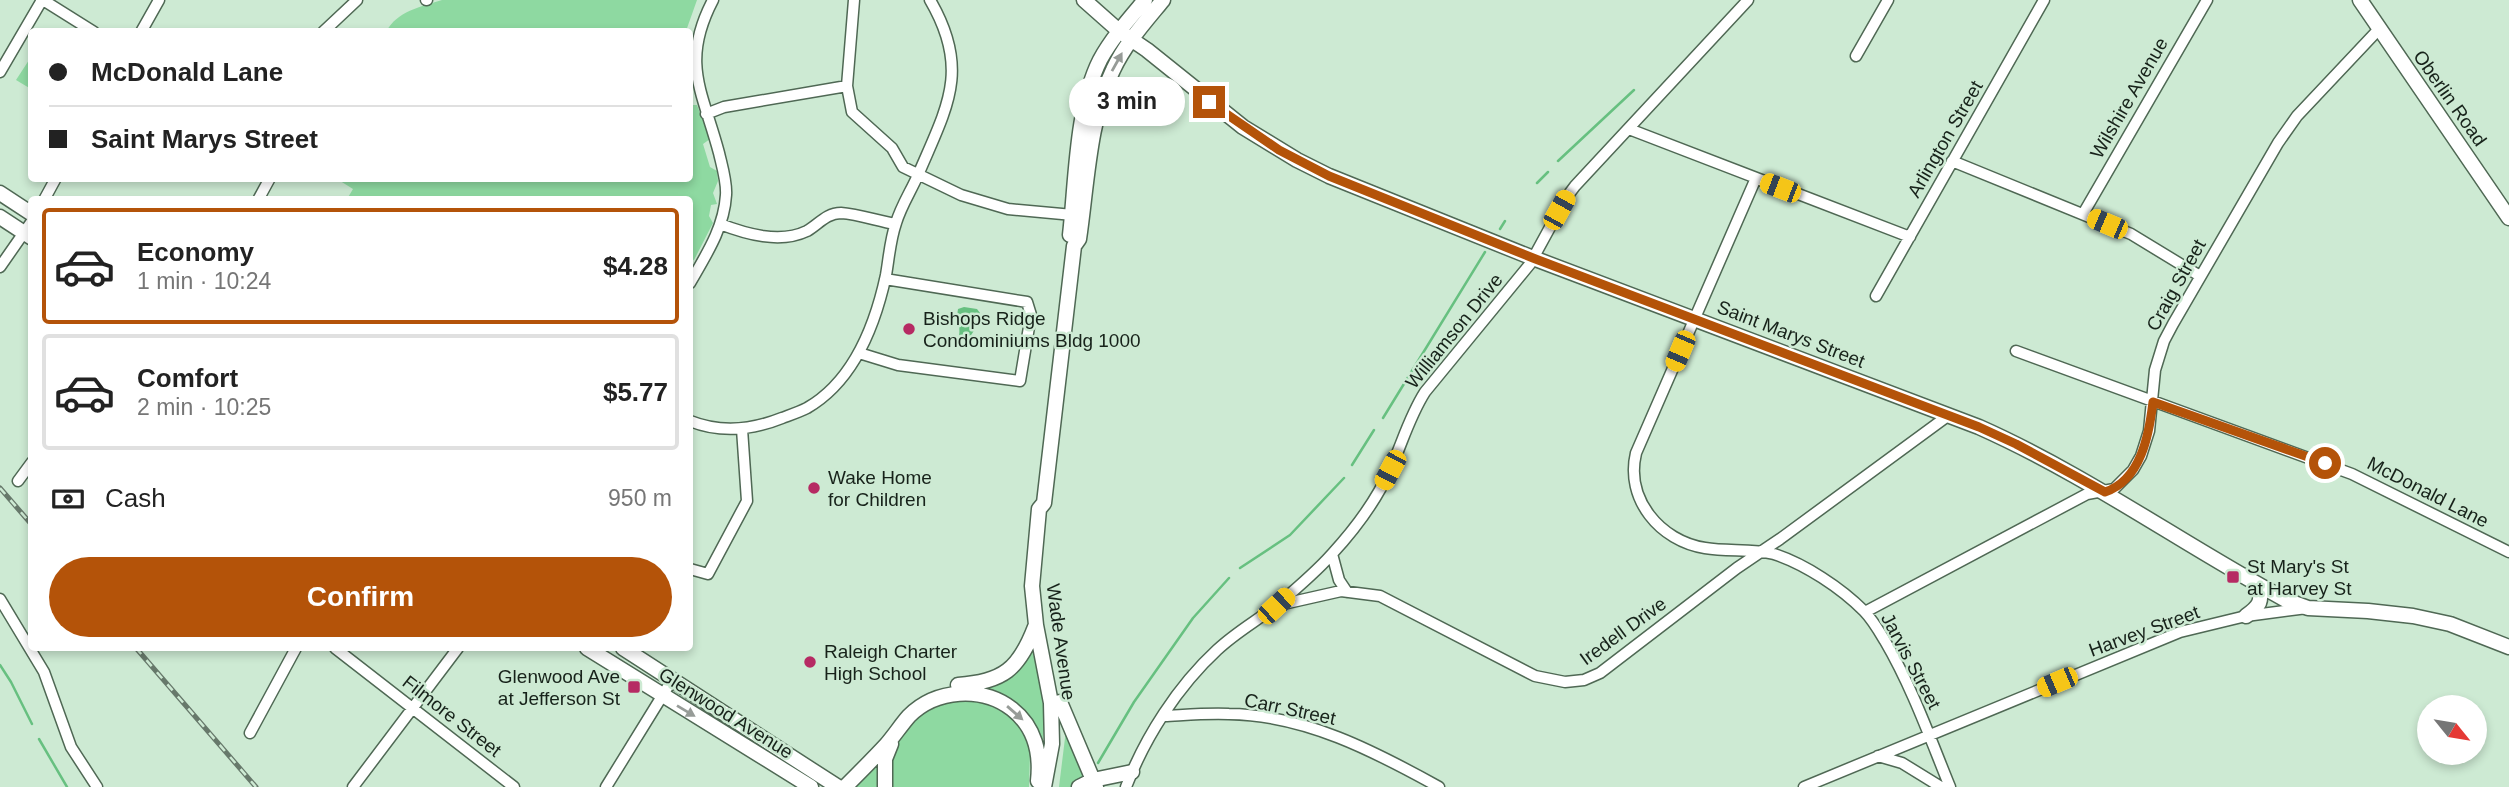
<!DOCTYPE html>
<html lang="en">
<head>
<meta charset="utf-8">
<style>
	:root { --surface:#fff; --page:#f2f2f2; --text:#222; --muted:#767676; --line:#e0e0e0; --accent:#b45309 }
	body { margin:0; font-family:Helvetica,sans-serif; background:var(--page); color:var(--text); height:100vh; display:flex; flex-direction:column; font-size:26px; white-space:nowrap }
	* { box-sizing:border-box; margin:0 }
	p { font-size:23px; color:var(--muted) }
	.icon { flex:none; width:38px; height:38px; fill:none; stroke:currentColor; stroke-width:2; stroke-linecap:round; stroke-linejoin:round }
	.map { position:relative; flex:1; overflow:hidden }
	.details { position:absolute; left:28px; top:196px; width:665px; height:455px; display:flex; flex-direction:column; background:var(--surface); border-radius:7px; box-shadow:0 4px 10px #0003 }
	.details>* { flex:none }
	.top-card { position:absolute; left:28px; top:28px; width:665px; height:154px; border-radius:7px; box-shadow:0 4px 10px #0003; display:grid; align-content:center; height:154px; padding:0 21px; background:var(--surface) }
	.needle { width:46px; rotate:120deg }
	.controls { position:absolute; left:2417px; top:695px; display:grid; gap:14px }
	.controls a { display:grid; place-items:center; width:70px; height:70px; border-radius:50%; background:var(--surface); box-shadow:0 4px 10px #0003; font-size:35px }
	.end { position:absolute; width:32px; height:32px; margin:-16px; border:9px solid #b45309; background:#fff; box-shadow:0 0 0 4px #fff }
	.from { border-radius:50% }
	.bubble { position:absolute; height:49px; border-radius:24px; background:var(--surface); box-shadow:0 4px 10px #0003; font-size:23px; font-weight:700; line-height:49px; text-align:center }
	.car { position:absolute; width:21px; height:42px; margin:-21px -10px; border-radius:9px; box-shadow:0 0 5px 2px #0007; background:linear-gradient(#f5c518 24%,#345 0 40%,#f5c518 0 76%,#345 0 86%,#f5c518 0) }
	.top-card b { display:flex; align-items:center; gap:24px; height:66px; font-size:26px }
	.top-card b+b { border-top:2px solid var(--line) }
	.top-card i { width:18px; height:18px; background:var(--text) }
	ul { padding:12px 0 0; list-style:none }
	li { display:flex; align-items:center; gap:21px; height:116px; margin:0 14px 10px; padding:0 7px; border:4px solid var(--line); border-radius:7px }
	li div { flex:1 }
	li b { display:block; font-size:26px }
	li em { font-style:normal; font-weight:700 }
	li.selected { border-color:var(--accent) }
	li>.icon { width:63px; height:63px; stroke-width:1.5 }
	.pay { display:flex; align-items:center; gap:18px; height:77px; padding:0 21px; font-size:26px }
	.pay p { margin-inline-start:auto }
	.button { display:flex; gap:14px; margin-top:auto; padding:14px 21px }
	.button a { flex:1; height:80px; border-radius:42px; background:var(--accent); color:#fff; font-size:28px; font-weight:700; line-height:80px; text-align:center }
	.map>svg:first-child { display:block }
	.green { fill:#8ed9a1 }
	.water { fill:#67c080 }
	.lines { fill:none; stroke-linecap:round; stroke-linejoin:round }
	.stream { stroke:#67c080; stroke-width:2.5 }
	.minor-casing { stroke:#4f6854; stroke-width:13 }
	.major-casing { stroke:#4f6854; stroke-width:17 }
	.minor { stroke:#fff; stroke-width:10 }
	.major { stroke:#fff; stroke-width:14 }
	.rail-casing { stroke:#67796b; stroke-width:5 }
	.rail { stroke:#cdead3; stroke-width:2.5; stroke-dasharray:8; stroke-linecap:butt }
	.oneway { fill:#979c98 }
	.route { stroke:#b45309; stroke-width:9 }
	.poi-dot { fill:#b62a63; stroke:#cdead3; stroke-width:2.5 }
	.labels { text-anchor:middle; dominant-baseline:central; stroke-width:5; stroke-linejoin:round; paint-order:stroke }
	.street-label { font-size:19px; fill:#17221a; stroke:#cdead3 }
	.poi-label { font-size:19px; fill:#17221a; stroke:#cdead3; text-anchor:start }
</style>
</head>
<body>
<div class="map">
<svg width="2509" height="787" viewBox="0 0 2509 787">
	<rect width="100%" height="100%" fill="#cdead3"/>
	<!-- green -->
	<path class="green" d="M442 0H697L686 31 386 32C397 11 420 7 442 0Z
		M31 57V89L16 80Z
		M690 102 691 105H697L710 139 703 144 710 167 717 171 718 181 713 193 717 204 711 205 709 216 713 223 694 260 690 259V200L347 199 353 189 337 179 690 178Z
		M1031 647C1041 678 1047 714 1042 746L1039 739 980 689Z
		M943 700 989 701 1019 721 1032 748 1030 754 1029 787H893C889 762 894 736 914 719 922 711 934 706 943 700Z
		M1066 730 1089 774 1072 787H1059Z
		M877 762 879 787H854Z"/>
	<!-- water -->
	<path class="water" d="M964 307 977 309 980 313 978 324 970 337 964 338 959 336C961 326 956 317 958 309Z"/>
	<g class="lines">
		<!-- stream -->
		<path class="stream" d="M1558 161 1634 90
			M1537 183 1548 172
			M1500 229 1505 221
			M1383 418 1485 252
			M1352 465 1374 430
			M1240 568 1290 535 1344 478
			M0 665 11 682 32 724
			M39 739 67 787
			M1098 763 1134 702 1193 618 1229 578"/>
		<!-- minor casing -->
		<g class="minor-casing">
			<path id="minor" d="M43 0 94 32
				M426 0H427
				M854 0 847 86 852 112 892 148 903 167 961 195 1008 209 1073 215
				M141 32 159 0
				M323 32 357 0
				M1856 56 1888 0
				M0 72 42 0
				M706 114 724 107 847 86
				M1629 129 1910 237
				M1952 161 2131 234 2200 276
				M1756 178 1636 453C1625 499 1660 541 1705 548 1728 552 1752 548 1774 554 1805 564 1841 588 1864 611 1872 619 1879 631 1885 641 1912 687 1930 738 1950 787
				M44 200 56 178
				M258 200 270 178
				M2083 214 2207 0
				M720 224C746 234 780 244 807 231 818 225 826 213 841 213 858 214 878 221 895 224
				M0 267 32 221
				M690 283C706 255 724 228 726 195 727 182 722 166 719 153 703 92 680 63 713 0
				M1876 296 2044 0
				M2016 351 2352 474 2509 552
				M859 353 898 365 1020 381 1031 315 1027 302 885 279
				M690 421C720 433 752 430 782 418 790 415 799 412 807 408 854 381 875 326 886 275 889 258 890 240 896 223 901 206 911 191 918 175 947 107 971 70 930 0
				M18 481 32 462
				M1332 554 1339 580 1347 592
				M690 569 708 574 747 501 742 429
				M0 599 44 672 71 747 97 787
				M1279 605 1341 591 1380 596 1535 676 1565 682 1584 680 1600 673 1737 568 1780 539 1949 415
				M1865 612 2087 494 2114 489 2133 470 2141 456 2149 431 2155 370 2164 341 2173 324 2278 143 2297 116 2379 29
				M335 648 514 787
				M1164 716C1185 715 1207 713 1229 714 1305 715 1374 751 1439 787
				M250 733 296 648
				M1878 756 1902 763 1941 787
				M353 787 458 648
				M606 787 672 680
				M1126 787C1145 737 1178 686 1217 650 1236 632 1258 620 1277 605 1296 589 1316 572 1332 554 1355 529 1376 501 1390 470 1402 444 1409 417 1425 392L1530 264 1566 198 1575 186 1748 0
				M1804 787 2180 632 2246 616 2307 608"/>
		</g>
		<!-- major casing -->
		<g class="major-casing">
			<path id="major" d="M1084 0 1119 31 1147 50 1243 127 1297 160 1329 176 1533 258 1979 427C2087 475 2182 544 2286 600L2308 608 2368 611 2413 616 2450 624 2509 647
				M2360 0 2509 218
				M0 193 32 214
				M0 217 32 238
				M1070 235C1076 183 1076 107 1100 60 1112 38 1129 19 1145 0
				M2246 616C2260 606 2263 601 2258 585
				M587 648 811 787
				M623 648 838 787
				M958 685C1003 682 1019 669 1035 627
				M1060 702 1096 787
				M845 787C859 773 873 759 886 745 894 736 901 725 909 716 936 689 982 686 1012 709 1035 727 1041 754 1038 781
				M885 787V759L891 744
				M1044 787 1052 744 1051 703 1036 625 1032 586 1039 509 1044 503 1074 246 1079 239C1087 185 1089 119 1113 70 1125 44 1145 22 1163 0
				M1079 787 1093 780 1132 772"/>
		</g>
		<!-- minor -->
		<use href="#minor" class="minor"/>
		<!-- major -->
		<use href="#major" class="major"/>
		<!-- rail casing -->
		<g class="rail-casing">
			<path id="rail" d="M0 488 32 525
				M136 648 256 787"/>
		</g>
		<!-- rail -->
		<use href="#rail" class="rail"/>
	</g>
	<!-- one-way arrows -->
	<defs><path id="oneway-solid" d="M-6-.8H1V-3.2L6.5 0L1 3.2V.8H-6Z" transform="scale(1.75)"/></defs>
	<g class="oneway">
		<use href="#oneway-solid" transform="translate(1117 62) rotate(-61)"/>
		<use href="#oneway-solid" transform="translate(686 711) rotate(31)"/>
		<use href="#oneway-solid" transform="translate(1015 713) rotate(41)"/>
	</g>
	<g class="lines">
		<!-- route -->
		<path class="route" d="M1209 102 1279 150 1329 176 1533 258 1979 427 2016 444 2105 492C2141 480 2149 435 2153 402L2325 463"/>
	</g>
	<!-- markers -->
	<g class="poi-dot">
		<circle cx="909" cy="329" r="7"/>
		<circle cx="814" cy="488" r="7"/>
		<rect x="2226" y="570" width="14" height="14" rx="3.5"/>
		<circle cx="810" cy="662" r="7"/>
		<rect x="627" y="680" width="14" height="14" rx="3.5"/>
	</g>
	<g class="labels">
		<!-- street labels -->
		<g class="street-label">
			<text transform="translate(2129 98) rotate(-60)">Wilshire Avenue</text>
			<text transform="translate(2450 98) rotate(55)">Oberlin Road</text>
			<text transform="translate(1945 139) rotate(-60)">Arlington Street</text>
			<text transform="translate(2176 285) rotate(-61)">Craig Street</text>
			<text transform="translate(1454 331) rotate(-51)">Williamson Drive</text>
			<text transform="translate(1791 334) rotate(21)">Saint Marys Street</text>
			<text transform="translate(2428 492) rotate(27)">McDonald Lane</text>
			<text transform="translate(1623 631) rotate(-36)">Iredell Drive</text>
			<text transform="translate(2144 631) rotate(-20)">Harvey Street</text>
			<text transform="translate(1061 642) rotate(82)">Wade Avenue</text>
			<text transform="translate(1911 661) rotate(62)">Jarvis Street</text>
			<text transform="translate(1290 709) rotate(12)">Carr Street</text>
			<text transform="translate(726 713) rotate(32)">Glenwood Avenue</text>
			<text transform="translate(452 716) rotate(38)">Filmore Street</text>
		</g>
		<!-- poi labels -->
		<g class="poi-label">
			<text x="923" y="318">Bishops Ridge<tspan x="923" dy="22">Condominiums Bldg 1000</tspan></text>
			<text x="828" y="477">Wake Home<tspan x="828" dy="22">for Children</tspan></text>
			<text x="2247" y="566">St Mary's St<tspan x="2247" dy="22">at Harvey St</tspan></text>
			<text x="824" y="651">Raleigh Charter<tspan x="824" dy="22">High School</tspan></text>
			<text x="620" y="676" text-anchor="end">Glenwood Ave<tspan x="620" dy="22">at Jefferson St</tspan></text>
		</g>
	</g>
</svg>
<div class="controls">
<a><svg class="needle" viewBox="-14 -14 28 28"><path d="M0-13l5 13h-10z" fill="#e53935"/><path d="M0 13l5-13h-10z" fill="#767676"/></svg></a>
</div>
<i class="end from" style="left:2325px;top:463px"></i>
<i class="end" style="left:1209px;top:102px"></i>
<div class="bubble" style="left:1069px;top:77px;width:116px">3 min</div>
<i class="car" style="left:1780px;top:188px;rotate:291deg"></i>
<i class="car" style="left:1559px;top:210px;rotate:29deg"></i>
<i class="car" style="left:2107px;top:224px;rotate:293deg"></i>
<i class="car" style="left:1680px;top:351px;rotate:203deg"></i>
<i class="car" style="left:1390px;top:470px;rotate:208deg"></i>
<i class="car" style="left:1276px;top:606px;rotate:47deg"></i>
<i class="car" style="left:2057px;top:682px;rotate:247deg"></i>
<div class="top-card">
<b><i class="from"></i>McDonald Lane</b>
<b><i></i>Saint Marys Street</b>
</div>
<section class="details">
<ul>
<li class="selected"><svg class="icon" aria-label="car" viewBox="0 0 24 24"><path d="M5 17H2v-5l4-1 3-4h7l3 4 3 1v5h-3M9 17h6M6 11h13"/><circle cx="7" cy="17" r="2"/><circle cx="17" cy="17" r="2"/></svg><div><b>Economy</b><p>1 min · 10:24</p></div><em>$4.28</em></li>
<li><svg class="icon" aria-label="car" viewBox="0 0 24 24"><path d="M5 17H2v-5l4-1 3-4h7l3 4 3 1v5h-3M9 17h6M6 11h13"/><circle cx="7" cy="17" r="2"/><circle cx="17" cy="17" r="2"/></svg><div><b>Comfort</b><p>2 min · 10:25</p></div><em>$5.77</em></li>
</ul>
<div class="pay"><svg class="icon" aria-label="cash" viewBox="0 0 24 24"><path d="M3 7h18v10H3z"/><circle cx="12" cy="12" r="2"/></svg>Cash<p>950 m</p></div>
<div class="button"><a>Confirm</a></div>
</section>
</div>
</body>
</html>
